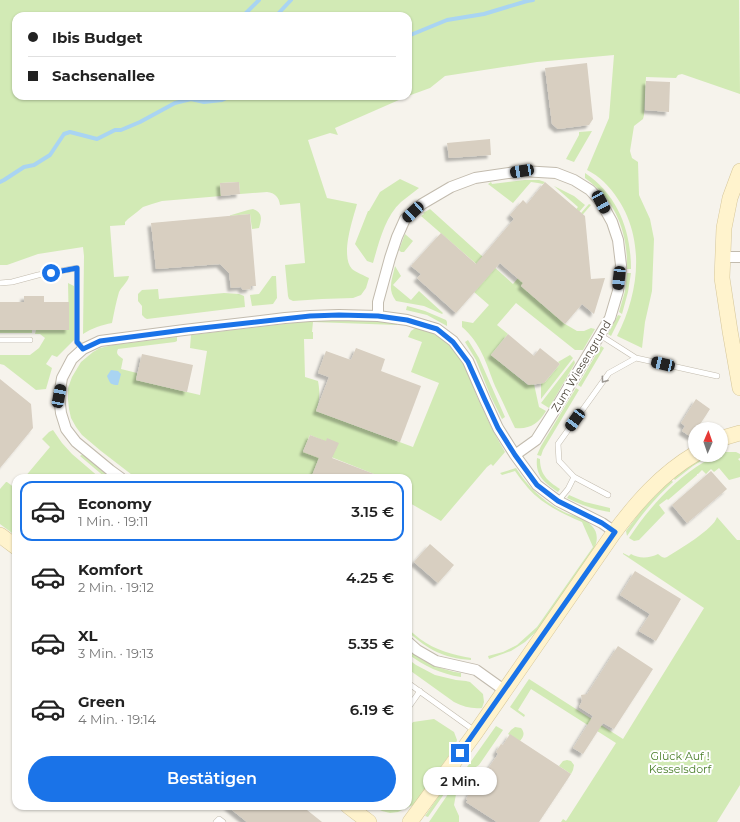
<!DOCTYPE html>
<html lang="de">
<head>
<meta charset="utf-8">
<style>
	:root { --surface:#fff; --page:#f6f6f6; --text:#222; --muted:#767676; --line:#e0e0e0; --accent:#1a73e8 }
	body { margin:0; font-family:Montserrat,sans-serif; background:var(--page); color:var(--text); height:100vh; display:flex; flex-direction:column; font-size:15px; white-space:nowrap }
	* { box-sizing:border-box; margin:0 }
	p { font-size:13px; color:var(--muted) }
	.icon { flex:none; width:22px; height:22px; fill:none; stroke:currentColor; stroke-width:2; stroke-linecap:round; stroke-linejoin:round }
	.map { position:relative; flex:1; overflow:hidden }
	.panel { position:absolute; left:12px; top:474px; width:400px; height:336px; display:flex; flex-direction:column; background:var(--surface); border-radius:12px; box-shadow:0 1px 3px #0004 }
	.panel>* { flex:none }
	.hud { position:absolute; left:12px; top:12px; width:400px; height:88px; border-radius:12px; box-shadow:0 1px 3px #0004; display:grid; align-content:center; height:88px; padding:0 16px; background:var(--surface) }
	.needle { width:26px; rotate:2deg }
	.tools { position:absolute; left:688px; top:422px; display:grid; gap:8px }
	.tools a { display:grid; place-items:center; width:40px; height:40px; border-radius:50%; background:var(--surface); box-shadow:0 1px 3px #0004; font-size:20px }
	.end { position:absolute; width:18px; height:18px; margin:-9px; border:5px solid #1a73e8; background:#fff; box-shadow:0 0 0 2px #fff }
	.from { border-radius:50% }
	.bubble { position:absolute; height:28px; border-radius:14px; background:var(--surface); box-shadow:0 1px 3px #0004; font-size:13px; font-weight:600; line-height:28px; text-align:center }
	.car { position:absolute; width:12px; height:24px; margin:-12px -6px; border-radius:5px; box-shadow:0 0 3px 1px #0007; background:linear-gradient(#222 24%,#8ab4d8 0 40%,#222 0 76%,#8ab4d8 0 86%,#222 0) }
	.hud b { display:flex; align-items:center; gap:14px; height:38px; font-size:15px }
	.hud b+b { border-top:1px solid var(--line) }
	.hud i { width:10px; height:10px; background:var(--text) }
	ul { padding:7px 0 0; list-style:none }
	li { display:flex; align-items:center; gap:12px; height:60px; margin:0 8px 6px; padding:0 8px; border:2px solid transparent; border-radius:12px }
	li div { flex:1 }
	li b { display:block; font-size:15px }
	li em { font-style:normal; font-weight:600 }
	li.current { border-color:var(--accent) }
	li>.icon { width:36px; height:36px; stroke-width:1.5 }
	.primary-button { display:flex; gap:8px; margin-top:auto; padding:8px 16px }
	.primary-button a { flex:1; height:46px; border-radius:24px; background:var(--accent); color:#fff; font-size:16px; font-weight:600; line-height:46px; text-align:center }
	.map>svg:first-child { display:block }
	.green { fill:#d2eab5; fill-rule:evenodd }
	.water { fill:#a9d4f2 }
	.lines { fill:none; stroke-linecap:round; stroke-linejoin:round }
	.stream { stroke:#a9d4f2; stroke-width:4 }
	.building { fill:#d8cfc1; filter:url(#shadow) }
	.lane-casing { stroke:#c2bbae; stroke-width:6 }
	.street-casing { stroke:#c2bbae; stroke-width:12 }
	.secondary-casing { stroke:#d6c79b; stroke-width:16 }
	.lane { stroke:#fff; stroke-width:5 }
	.street { stroke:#fff; stroke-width:10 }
	.secondary { stroke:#fff3cd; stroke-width:15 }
	.oneway { stroke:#9c9892 }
	.route { stroke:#1a73e8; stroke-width:5 }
	.labels { text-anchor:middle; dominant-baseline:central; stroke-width:4; stroke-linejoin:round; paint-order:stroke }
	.street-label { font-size:11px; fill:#4b4439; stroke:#fff }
	.park-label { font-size:11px; fill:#4a7f2a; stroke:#fff }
</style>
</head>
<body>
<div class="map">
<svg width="740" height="822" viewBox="0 0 740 822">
	<defs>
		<filter id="shadow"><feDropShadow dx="-3.5" dy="3.5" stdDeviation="1" flood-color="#0004"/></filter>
	</defs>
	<rect width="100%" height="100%" fill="#f6f3ec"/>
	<!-- green -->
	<path class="green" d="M0 0H739L740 94 682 74 678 75 676 78 646 77 644 115 643 119 634 126 630 151 632 158 638 162 639 195 650 219 654 239 652 291 645 322 642 348 617 336C643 286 646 224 604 182 599 177 593 173 587 170L609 118 614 55 537 62 445 76 430 88 408 96V16H16V96H408L335 128 338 135 330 133 308 140 327 198 357 204C353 219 340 256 352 269 356 272 365 276 369 278L366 288 361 295 353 298 322 299 293 301 289 299 288 296 285 265 305 263 300 203 280 205C279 197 275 193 267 192L240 194 239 182 220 183 221 196 162 201 152 204 143 207 137 212 128 219 125 222V225L110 226 114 277 129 276C128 282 122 286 119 292 116 302 114 313 112 323 102 325 92 328 83 334L84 256 83 247 38 254 7 265H0Z
		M592 131 574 162 566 159 579 135V132Z
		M585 173C618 195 631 231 631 269H627C628 233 616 200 585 178Z
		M400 179 419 188C413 193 407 197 401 202 385 217 379 242 373 263L367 261 355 244 368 211H369L380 192Z
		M525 180H539L545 182 543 184 538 183 531 182 513 203 488 184 491 182 492 184Z
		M554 186 574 196 585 205 514 289 589 204 591 205 521 286 565 324 577 331H584L591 328 595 329 583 350H575L516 303 497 325 508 334 491 355 528 385 530 382 533 385 534 384 539 407 546 411C539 423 529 430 515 428 508 414 502 400 495 386 486 363 481 343 462 327V321L473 323 489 305 474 292 489 275 421 216 424 214 423 213 430 209 513 284 578 207Z
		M253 209C264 213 261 220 259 228L252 229 250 214 228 216 248 210Z
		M405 234 413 241 404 252H401L399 250Z
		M395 266 401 276 393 285 411 300 419 291 443 313 442 314 424 306 396 301C387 289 392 280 395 266Z
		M627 273H631L628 292 622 314 619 312 625 291Z
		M272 276H276L277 298 273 304 252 306 250 295 259 294Z
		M68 283 74 286 75 339 57 357 52 355 46 364 52 368 46 389 36 390 4 365 0 364V355H30L39 348 45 338 40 334H35L36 330H69Z
		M158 289 159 299 224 293 239 294 244 296 245 307 147 319 145 318 142 315V306L138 301V294L142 290Z
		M407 306 425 311 446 320 447 322V326L427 315 406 310Z
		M618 315 621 316 611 336 608 334Z
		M321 320 370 321 397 323V325L313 322 312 332H313V339H304L305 377 318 381C320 392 320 400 316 411L413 447 439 383 411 372 422 342 408 337 411 331 417 327C437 333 455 346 464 365 471 378 474 392 481 405 488 421 496 437 505 452L493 466 491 464 487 467 441 521 408 502V478H384L321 453 311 478H136L101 451 82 435 76 427 71 418 69 409 68 400V388L72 377 81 362 93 352 100 348 113 345 177 337V341L175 342 118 349C115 355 120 356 123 359L121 369 137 373 136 380 187 392 200 395 207 351 190 348 191 335 301 322ZM310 435 322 440 316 456 303 451Z
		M0 330H32V333H0Z
		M468 340 479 358 505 417 502 419 491 397 476 360 465 342Z
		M601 346 604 348 581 387 578 385Z
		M570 355 573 358 541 399V384L543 381 545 382 560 364 558 362Z
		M574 360 575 363 549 408 541 403Z
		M576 388 579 390 543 450 541 456 537 455 541 446Z
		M53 430 62 443 72 454 100 478H24L50 447 42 439 49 432Z
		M724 452H736L740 454V458L738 459 740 461V477L729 480 719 468 714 472 711 469 706 474 702 470 698 474H697V475L668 500 667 499 659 505 665 513 639 540 634 541 629 538C648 509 674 480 704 462 709 459 715 455 721 455V454Z
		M83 454 113 478H106L80 456Z
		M705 455H711L693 466 675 480 673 478 697 460Z
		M537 458 540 459C540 475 548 481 560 489L558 492C545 483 535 476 537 458Z
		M516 468C528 487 544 502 564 512 573 516 585 518 592 526 598 532 598 541 594 549L539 629 525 642 511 651 489 659 488 656 503 652 517 645 537 627 593 547 582 522C563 514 542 504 528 488 524 483 519 477 515 471L502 475 500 473Z
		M671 480 673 482C655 498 640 516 627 536L626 531 643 508Z
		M6 482H7L15 488 16 487V536L0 524V489Z
		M569 495 585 502 610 508V512C595 510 581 505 567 498Z
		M717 517 737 540H740V785L717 822H561L563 819 566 821 616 743 531 689 518 710 525 715 524 717 510 707 529 679 623 739 704 608 623 554V553L629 556 631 554C639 559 650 558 658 554 661 556 663 559 667 557 678 550 714 529 717 517Z
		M408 629C412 632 416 636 420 639 435 650 453 655 471 658V660C443 658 429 650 408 632Z
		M408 649C423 662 441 670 461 673V677C441 674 424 666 408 654Z
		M408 659 416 665 435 675 456 680 466 681 470 682 483 694 484 702 482 708C472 709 464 707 454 702L408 669Z
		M434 719 454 732 457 740 455 747 415 804 398 812 390 813 382 811 372 806H408V728L413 722Z
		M496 726 503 730 479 765C475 768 472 769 467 767Z
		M515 727 521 728C525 733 524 736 520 741L508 734 511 730Z
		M567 760 571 761 574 765 573 770 571 774 559 766 563 761Z
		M454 774H458L428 817 425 816Z
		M459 778 454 805 459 816V822H429Z"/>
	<!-- water -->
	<path class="water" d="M111 370 118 371 121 374 118 385C110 385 110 383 107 376Z"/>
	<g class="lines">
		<!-- stream -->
		<path class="stream" d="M243 16 259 0
			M276 16 291 0
			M408 36 447 20 484 14 527 1 533 0
			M0 182 4 180 24 167 34 165 50 155 64 134 70 132 97 139 115 130H121L140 122 175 103 191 99 204 102 222 100 231 96"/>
	</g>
	<!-- building -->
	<path class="building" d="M587 63 593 119 589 125 558 129 552 124 545 68Z
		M646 81 670 82 669 112 645 110Z
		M490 139 491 155 449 158 447 143Z
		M239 182 240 194 221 196 220 183Z
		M545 182 585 216 591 279 605 278 594 314 582 304 565 324 521 286 523 283 500 263 456 313 417 278 421 274 411 266 441 233 476 264 514 219 510 215 523 200 527 204Z
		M250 214 256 286H251L250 289 243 290 241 287 231 288 229 273 220 264 156 269 151 223Z
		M24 296H44V302H69V330H0V302H24Z
		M508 334 534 356 540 348 560 364 544 383 529 385 491 355Z
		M356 348 385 359 381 371 421 386 400 442 316 411 329 377 318 373 326 351 351 360Z
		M142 354 193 365 187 392 136 380Z
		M0 379 31 404 33 428 0 468Z
		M696 399 710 409 697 429H695V432L691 437 682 431 685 426 681 423Z
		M310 435 326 441 327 438 339 443 332 458 382 477V478H311L319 458 303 452Z
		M711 471 727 489 687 523 672 505Z
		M430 544 454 565 438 583 414 562Z
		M635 571 681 599 656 641 639 631 650 614 620 595Z
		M618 646 653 669 614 729 603 723 583 754 573 748 593 716 579 707 582 701 581 695 587 694Z
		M510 734 571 774 539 822H497L466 802 468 800 466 799 477 781 479 782 498 754 496 752 501 744 503 745Z
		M227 806H302L322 822H247Z"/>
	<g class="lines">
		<!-- lane casing -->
		<g class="lane-casing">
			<path id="lane" d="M0 283 12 282 38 275 77 268V342L83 349
				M600 335 636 358 717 376
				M0 340H30
				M574 477 608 495
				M558 501 568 489 574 477 559 461 558 444 609 373 636 358
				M408 683 475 731
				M408 708 420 691
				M216 822 219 819 223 822"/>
		</g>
		<!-- street casing -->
		<g class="street-casing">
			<path id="street" d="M722 257H740
				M378 316V302L390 258 397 237 405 219 422 204 451 187 475 178 522 171 556 173 574 180 590 190 601 202 612 222 618 240 621 265 618 291 610 318 553 413 536 440 515 455
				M121 478 110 470 76 442 66 429 61 413 59 396 62 378 72 359 83 349 100 341 184 330 285 318 310 316 339 315 378 316 407 320 437 329 453 341 468 361 485 400 498 428 515 455 537 485 558 501 602 523 615 532
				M408 642 417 650 436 661 476 670 504 690"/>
		</g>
		<!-- secondary casing -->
		<g class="secondary-casing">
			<path id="secondary" d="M740 171 730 198 724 228 722 278 730 331 740 388
				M721 439 726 437 740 433
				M0 535 16 547
				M348 806 369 822
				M410 822 476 732 613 534C636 503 661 474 695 454"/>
		</g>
		<!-- lane -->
		<use href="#lane" class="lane"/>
		<!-- street -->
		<use href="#street" class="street"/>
		<!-- secondary -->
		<use href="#secondary" class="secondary"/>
	</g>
	<!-- one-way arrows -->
	<defs><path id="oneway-chevron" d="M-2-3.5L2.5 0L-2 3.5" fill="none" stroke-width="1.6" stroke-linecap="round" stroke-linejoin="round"/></defs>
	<use class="oneway" href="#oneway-chevron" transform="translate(604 380) rotate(126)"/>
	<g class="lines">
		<!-- route -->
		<path class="route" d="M51 273 77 268V342L83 349 100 341 184 330 310 316 339 315 378 316 407 320 437 329 453 342 468 362 485 400 498 428 515 455 537 485 558 501 602 523 615 532 460 753"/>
	</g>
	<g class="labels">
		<!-- street labels -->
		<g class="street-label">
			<text transform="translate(581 366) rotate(-59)">Zum Wiesengrund</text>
		</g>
		<!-- park labels -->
		<g class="park-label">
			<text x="680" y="756">Glück Auf !<tspan x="680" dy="13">Kesselsdorf</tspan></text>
		</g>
	</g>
</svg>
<div class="tools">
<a><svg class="needle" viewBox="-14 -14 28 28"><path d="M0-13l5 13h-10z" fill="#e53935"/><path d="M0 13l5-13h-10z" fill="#767676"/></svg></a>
</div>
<i class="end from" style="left:51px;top:273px"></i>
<i class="end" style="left:460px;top:753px"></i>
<div class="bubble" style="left:423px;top:767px;width:74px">2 Min.</div>
<i class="car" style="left:522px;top:171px;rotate:261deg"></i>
<i class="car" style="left:601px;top:202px;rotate:152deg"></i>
<i class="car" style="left:413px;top:212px;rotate:227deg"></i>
<i class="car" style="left:619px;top:278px;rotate:186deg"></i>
<i class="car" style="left:663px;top:364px;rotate:283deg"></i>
<i class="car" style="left:59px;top:396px;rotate:11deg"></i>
<i class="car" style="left:575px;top:420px;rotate:216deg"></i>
<div class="hud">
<b><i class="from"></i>Ibis Budget</b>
<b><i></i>Sachsenallee</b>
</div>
<section class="panel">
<ul>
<li class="current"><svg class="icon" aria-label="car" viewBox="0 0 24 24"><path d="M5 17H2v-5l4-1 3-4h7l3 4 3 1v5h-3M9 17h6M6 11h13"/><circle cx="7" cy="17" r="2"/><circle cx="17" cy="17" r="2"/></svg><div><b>Economy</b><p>1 Min. · 19:11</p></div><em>3.15 €</em></li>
<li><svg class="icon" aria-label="car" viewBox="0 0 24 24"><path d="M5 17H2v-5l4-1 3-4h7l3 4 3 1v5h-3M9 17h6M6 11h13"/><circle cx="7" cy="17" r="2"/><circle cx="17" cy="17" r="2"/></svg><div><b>Komfort</b><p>2 Min. · 19:12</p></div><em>4.25 €</em></li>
<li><svg class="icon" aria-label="car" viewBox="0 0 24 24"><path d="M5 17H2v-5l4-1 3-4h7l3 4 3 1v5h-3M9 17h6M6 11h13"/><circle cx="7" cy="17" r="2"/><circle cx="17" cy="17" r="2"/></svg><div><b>XL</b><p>3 Min. · 19:13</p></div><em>5.35 €</em></li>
<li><svg class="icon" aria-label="car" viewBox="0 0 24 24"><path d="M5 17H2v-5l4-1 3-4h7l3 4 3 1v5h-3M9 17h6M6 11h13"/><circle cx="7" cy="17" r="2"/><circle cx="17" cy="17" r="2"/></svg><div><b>Green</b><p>4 Min. · 19:14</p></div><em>6.19 €</em></li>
</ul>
<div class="primary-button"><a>Bestätigen</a></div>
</section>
</div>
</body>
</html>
